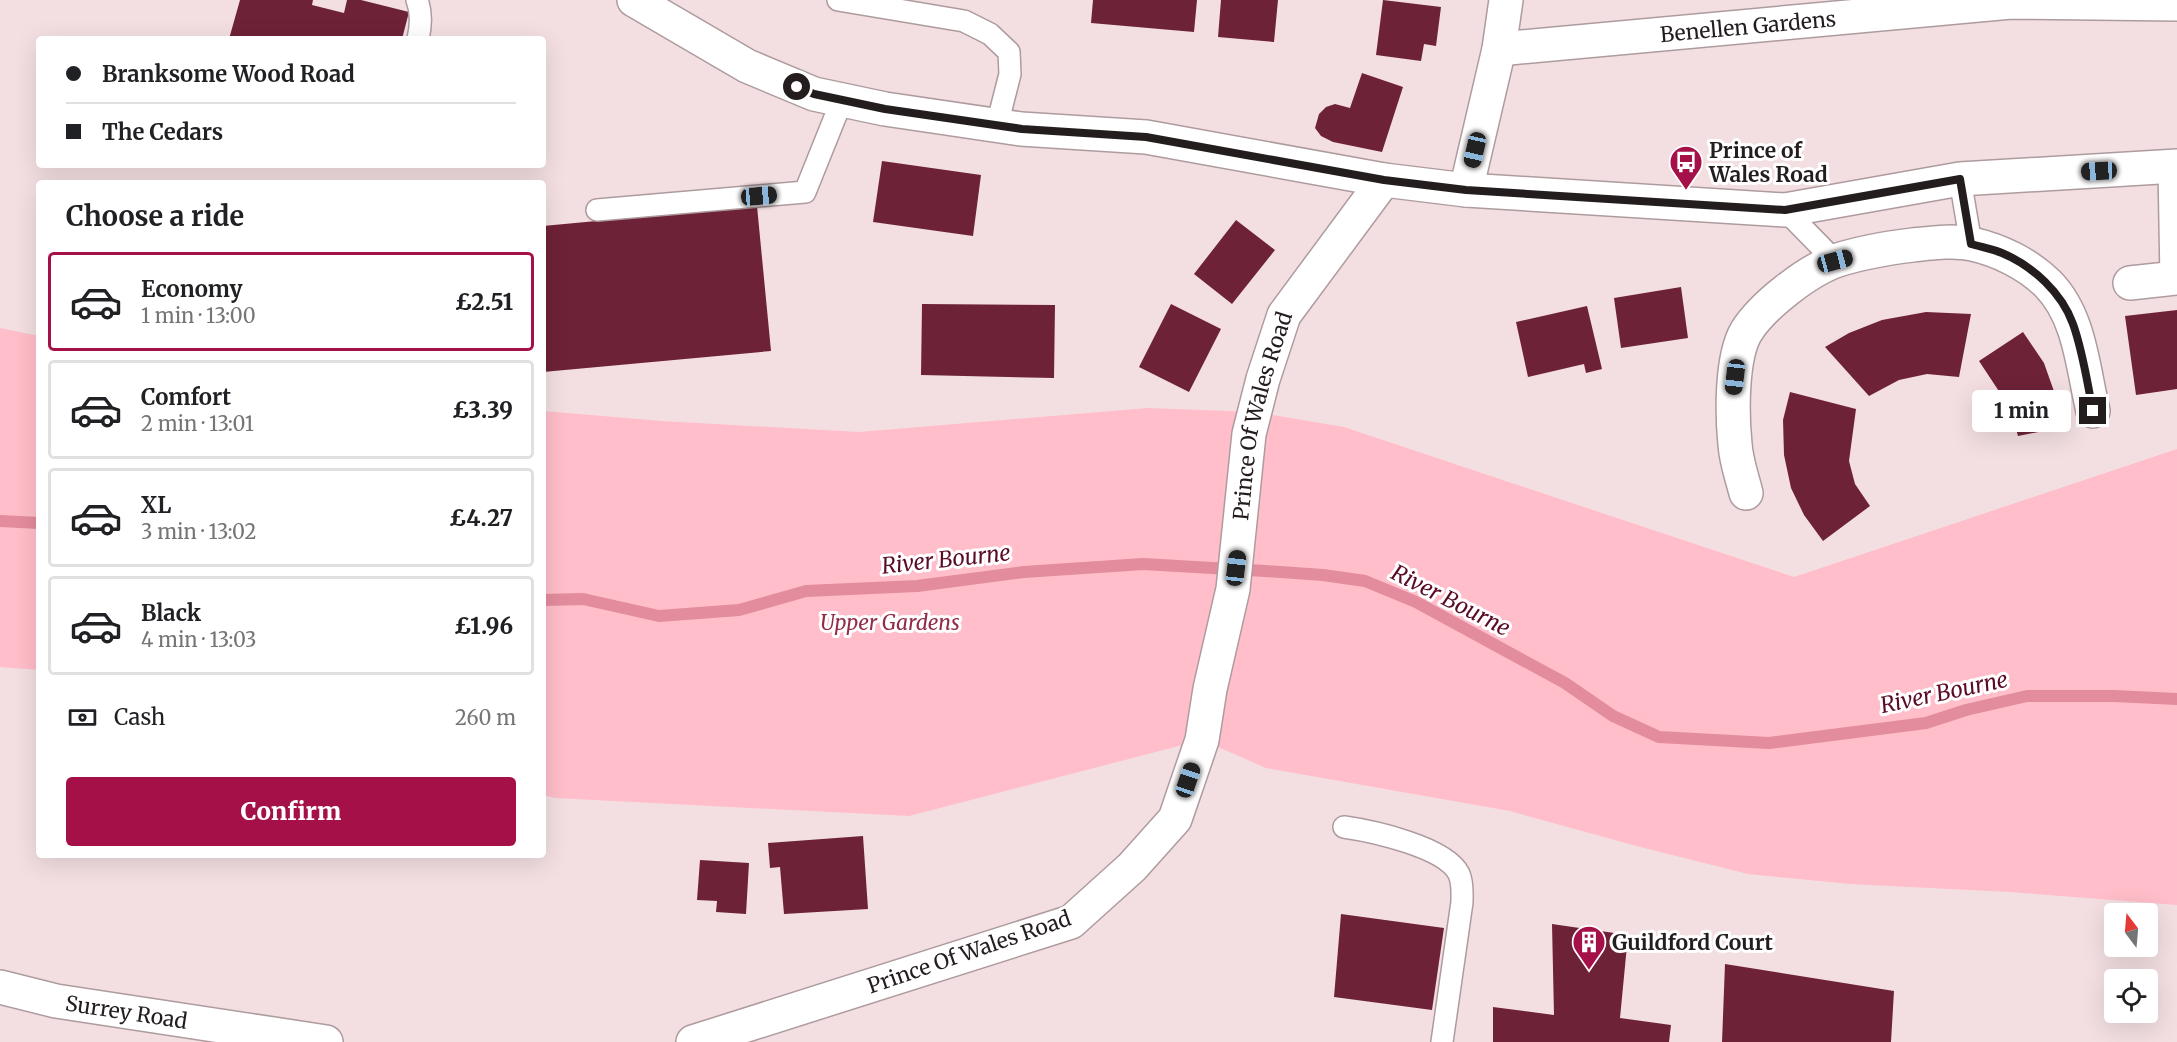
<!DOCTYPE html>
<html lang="en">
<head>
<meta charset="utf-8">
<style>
	:root { --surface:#fff; --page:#f6f6f6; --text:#202124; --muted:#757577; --line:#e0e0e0; --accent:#a61049 }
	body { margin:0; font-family:Merriweather,serif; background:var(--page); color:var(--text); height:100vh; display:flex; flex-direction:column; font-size:22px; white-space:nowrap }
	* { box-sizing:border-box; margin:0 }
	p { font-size:20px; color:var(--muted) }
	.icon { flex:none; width:33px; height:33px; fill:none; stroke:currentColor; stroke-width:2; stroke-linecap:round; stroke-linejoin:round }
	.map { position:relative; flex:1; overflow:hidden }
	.drawer { position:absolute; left:36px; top:180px; width:510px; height:678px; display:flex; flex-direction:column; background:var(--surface); border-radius:6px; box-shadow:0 6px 24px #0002 }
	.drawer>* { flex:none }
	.hud { position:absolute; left:36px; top:36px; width:510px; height:132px; border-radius:6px; box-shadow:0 6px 24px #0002; display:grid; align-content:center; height:132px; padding:0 30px; background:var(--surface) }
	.needle { width:39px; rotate:344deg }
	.tools { position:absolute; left:2104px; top:903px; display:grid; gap:12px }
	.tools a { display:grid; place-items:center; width:54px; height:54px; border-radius:6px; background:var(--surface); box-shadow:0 6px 24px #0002; font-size:30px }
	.end { position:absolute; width:27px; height:27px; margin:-14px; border:8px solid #241d1e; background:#fff; box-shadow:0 0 0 3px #fff }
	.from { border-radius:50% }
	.bubble { position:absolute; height:42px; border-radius:6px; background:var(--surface); box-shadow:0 6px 24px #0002; font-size:20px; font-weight:800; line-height:42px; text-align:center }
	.car { position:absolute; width:18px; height:36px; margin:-18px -9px; border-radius:8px; box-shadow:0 0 4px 2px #0007; background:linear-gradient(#222 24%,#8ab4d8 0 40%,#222 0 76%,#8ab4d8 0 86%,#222 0) }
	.hud b { display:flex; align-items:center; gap:21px; height:57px; font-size:22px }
	.hud b+b { border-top:2px solid var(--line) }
	.hud i { width:15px; height:15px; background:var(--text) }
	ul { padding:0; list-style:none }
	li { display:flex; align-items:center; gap:18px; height:99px; margin:0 12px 9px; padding:0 18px; border:3px solid var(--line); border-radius:6px }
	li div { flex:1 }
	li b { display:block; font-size:22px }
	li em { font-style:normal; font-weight:800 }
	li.current { border-color:var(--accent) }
	li>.icon { width:54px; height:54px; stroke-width:1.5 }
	h2 { padding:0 30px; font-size:27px; line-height:72px }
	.pay { display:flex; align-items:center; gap:15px; height:66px; padding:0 30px; font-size:22px }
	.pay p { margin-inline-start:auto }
	.button { display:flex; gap:12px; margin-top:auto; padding:12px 30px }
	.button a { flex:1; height:69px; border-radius:6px; background:var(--accent); color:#fff; font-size:24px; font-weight:800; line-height:69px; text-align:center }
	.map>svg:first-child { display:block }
	.green { fill:#ffbec9 }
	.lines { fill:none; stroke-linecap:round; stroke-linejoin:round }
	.stream { stroke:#e38c9d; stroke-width:12 }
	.building { fill:#6e2237 }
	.service-casing { stroke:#ae9b9e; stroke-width:24 }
	.minor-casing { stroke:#ae9b9e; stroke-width:36 }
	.tertiary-casing { stroke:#ae9b9e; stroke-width:36 }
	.service { stroke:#fff; stroke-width:21 }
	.minor { stroke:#fff; stroke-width:33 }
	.tertiary { stroke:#fff; stroke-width:33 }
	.route { stroke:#241d1e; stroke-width:8 }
	.labels { text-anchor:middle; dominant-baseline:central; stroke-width:6; stroke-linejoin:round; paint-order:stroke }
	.street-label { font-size:21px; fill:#241d1e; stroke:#fff }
	.poi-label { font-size:21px; font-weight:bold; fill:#241d1e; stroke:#fff; text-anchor:start }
	.park-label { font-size:21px; font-style:italic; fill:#922c49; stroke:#fff }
	.water-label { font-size:22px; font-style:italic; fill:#5a0c27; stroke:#fff }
</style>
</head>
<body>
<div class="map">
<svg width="2177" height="1042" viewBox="0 0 2177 1042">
	<rect width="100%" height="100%" fill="#f3dfe2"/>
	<!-- green -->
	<path class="green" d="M0 328 39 336V670L0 667Z
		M1148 408 1255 412 1344 427 1794 577 2177 449V905L2010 892 1850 884 1748 874 1640 847 1510 811 1266 768 1202 740 909 816 555 798 543 795V411L662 421 859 432Z"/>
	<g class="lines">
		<!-- stream -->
		<path class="stream" d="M0 521 39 523
			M543 600 583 599 659 616 739 610 806 591 917 586 1024 572 1143 564 1265 571 1323 575 1365 581 1416 602 1565 683 1613 716 1659 737 1769 743 1926 723 1966 710 2027 696H2114L2177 699"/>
	</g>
	<!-- building -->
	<path class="building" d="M240 0H313L312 5 344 13 347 0H361L409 12 402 39H229Z
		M1093 0H1197L1194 32 1091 23Z
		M1221 0H1278L1274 42 1218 37Z
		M1383 0 1441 7 1436 46 1424 44 1421 61 1376 55Z
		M1362 73 1403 87 1382 152 1333 142 1321 136 1315 128 1319 114 1326 107 1335 104 1350 108Z
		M882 161 981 175 973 236 873 222Z
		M757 206 771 351 543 372V226Z
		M1236 220 1275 250 1232 304 1194 274Z
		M1681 287 1688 338 1621 348 1614 298Z
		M922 304 1055 305 1054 378 921 375Z
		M1171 304 1221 329 1189 392 1139 367Z
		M1587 306 1602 369 1586 373 1584 364 1528 377 1516 322Z
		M2177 310V389L2136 395 2125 316Z
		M1926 312 1971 314 1959 377 1927 374 1899 380 1869 396 1825 347 1849 333 1882 320Z
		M2023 332 2044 363 2056 397 2064 427 2018 436 2010 408 1979 361Z
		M1790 392 1856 409 1849 461 1855 484 1870 506 1823 541 1804 515 1791 488 1784 455 1783 420Z
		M863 836 868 909 784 914 780 867 770 868 768 843Z
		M700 860 749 863 746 914 716 912 717 901 697 900Z
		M1341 914 1444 928 1432 1010 1334 997Z
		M1552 924 1628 935 1620 1018 1671 1025 1669 1042H1493V1007L1554 1015Z
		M1725 964 1894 991 1891 1042H1722Z"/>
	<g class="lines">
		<!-- service casing -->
		<g class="service-casing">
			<path id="service" d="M417 0C422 13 421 26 418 39
				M838 0 964 21 990 34 1009 52 1010 74 997 125
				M2169 167 2171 279
				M1960 179 1971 244
				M597 210 805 192 842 100
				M1785 210 1835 261
				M1344 827C1372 831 1446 847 1459 874 1463 883 1462 893 1462 902L1442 1042"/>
		</g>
		<!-- minor casing -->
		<g class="minor-casing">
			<g id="minor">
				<path id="s1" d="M1499 49 2011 2 2177 4"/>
				<path d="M1466 190 1499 49 1506 0"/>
				<path d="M2130 283 2177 278"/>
				<path d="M1746 493C1742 477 1736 461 1735 444 1732 415 1731 358 1746 332 1762 306 1808 270 1838 260 1863 252 1888 248 1913 245 1932 243 1954 240 1972 244 1999 250 2028 264 2048 284 2080 316 2083 369 2093 411"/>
				<path id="s2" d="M0 987 56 1001 326 1042"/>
				<path id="s3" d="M693 1042 1071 922 1132 867 1175 819 1202 740 1210 689 1233 589 1249 434 1263 379 1284 315 1384 180"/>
			</g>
		</g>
		<!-- tertiary casing -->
		<g class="tertiary-casing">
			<path id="tertiary" d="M634 0 747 66 814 94 885 109 1021 129 1146 137 1384 180 1466 190 1785 210 1960 179 2177 166"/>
		</g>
		<!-- service -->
		<use href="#service" class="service"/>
		<!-- minor -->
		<use href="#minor" class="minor"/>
		<!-- tertiary -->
		<use href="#tertiary" class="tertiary"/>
	</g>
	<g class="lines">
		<!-- route -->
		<path class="route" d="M797 87 814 94 885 109 1022 129 1146 137 1384 180 1466 190 1785 210 1960 179 1971 244C1981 247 1992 249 2002 253 2033 266 2062 293 2073 324 2083 352 2087 382 2093 411"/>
	</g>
	<!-- icons -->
	<defs>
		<g id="bus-pin" transform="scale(1.725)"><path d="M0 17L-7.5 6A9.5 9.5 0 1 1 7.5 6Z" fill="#a61049" stroke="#fff"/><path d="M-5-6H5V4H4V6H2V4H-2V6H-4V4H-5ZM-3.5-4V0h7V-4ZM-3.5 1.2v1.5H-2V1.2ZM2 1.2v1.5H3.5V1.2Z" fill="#fff"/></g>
		<g id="building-pin" transform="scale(1.725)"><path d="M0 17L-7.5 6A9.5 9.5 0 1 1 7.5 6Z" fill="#a61049" stroke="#fff"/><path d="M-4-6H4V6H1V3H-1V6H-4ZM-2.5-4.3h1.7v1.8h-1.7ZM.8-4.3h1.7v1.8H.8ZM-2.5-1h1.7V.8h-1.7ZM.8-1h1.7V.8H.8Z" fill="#fff"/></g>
	</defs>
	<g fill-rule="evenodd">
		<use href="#bus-pin" x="1686" y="162"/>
		<use href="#building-pin" x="1589" y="942"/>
	</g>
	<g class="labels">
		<!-- street labels -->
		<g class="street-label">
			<text stroke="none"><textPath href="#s1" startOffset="250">Benellen Gardens</textPath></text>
			<text stroke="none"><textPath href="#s3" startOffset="957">Prince Of Wales Road</textPath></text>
			<text transform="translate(969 952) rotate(-19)">Prince Of Wales Road</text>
			<text stroke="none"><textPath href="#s2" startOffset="129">Surrey Road</textPath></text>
		</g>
		<!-- poi labels -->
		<g class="poi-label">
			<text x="1709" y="150">Prince of<tspan x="1709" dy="24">Wales Road</tspan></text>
			<text x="1612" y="942">Guildford Court</text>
		</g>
		<!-- park labels -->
		<g class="park-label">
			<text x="890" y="622">Upper Gardens</text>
		</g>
		<!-- water labels -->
		<g class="water-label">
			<text transform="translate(946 559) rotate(-6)">River Bourne</text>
			<text transform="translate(1451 600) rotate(27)">River Bourne</text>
			<text transform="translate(1944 692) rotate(-12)">River Bourne</text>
		</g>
	</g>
</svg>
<div class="tools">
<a><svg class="needle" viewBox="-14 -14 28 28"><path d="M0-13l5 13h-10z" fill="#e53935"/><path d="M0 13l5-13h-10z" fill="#757577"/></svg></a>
<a><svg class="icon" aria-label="locate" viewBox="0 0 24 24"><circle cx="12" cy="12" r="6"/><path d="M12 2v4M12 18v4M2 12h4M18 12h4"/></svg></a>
</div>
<i class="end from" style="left:797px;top:87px"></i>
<i class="end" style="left:2093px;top:411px"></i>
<div class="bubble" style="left:1972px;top:390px;width:99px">1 min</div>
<i class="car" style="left:1475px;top:150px;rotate:193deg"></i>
<i class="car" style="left:2099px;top:171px;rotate:267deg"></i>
<i class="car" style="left:759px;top:196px;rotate:85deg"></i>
<i class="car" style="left:1835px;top:261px;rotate:75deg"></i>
<i class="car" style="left:1735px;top:377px;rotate:187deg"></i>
<i class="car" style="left:1236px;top:568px;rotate:7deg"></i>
<i class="car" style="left:1188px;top:780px;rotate:19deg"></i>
<div class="hud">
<b><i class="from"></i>Branksome Wood Road</b>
<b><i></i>The Cedars</b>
</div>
<section class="drawer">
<h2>Choose a ride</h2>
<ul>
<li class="current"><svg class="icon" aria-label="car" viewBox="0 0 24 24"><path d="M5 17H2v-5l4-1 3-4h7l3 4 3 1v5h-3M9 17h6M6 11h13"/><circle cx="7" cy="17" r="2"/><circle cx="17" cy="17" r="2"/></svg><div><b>Economy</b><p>1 min · 13:00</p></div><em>£2.51</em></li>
<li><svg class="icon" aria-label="car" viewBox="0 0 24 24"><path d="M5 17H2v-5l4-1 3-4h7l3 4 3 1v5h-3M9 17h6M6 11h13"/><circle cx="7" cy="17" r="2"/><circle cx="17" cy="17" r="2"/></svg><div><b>Comfort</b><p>2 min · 13:01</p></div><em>£3.39</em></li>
<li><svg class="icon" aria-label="car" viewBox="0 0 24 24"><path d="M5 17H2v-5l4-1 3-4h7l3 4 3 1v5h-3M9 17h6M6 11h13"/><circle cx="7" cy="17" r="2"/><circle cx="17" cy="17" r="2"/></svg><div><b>XL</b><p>3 min · 13:02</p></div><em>£4.27</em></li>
<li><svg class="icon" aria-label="car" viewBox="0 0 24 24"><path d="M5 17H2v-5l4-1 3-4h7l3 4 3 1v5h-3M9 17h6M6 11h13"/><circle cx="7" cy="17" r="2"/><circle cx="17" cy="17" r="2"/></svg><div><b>Black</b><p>4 min · 13:03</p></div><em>£1.96</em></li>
</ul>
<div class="pay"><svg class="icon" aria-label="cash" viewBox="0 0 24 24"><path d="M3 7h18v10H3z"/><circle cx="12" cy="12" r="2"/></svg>Cash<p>260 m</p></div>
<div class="button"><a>Confirm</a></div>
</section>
</div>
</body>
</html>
